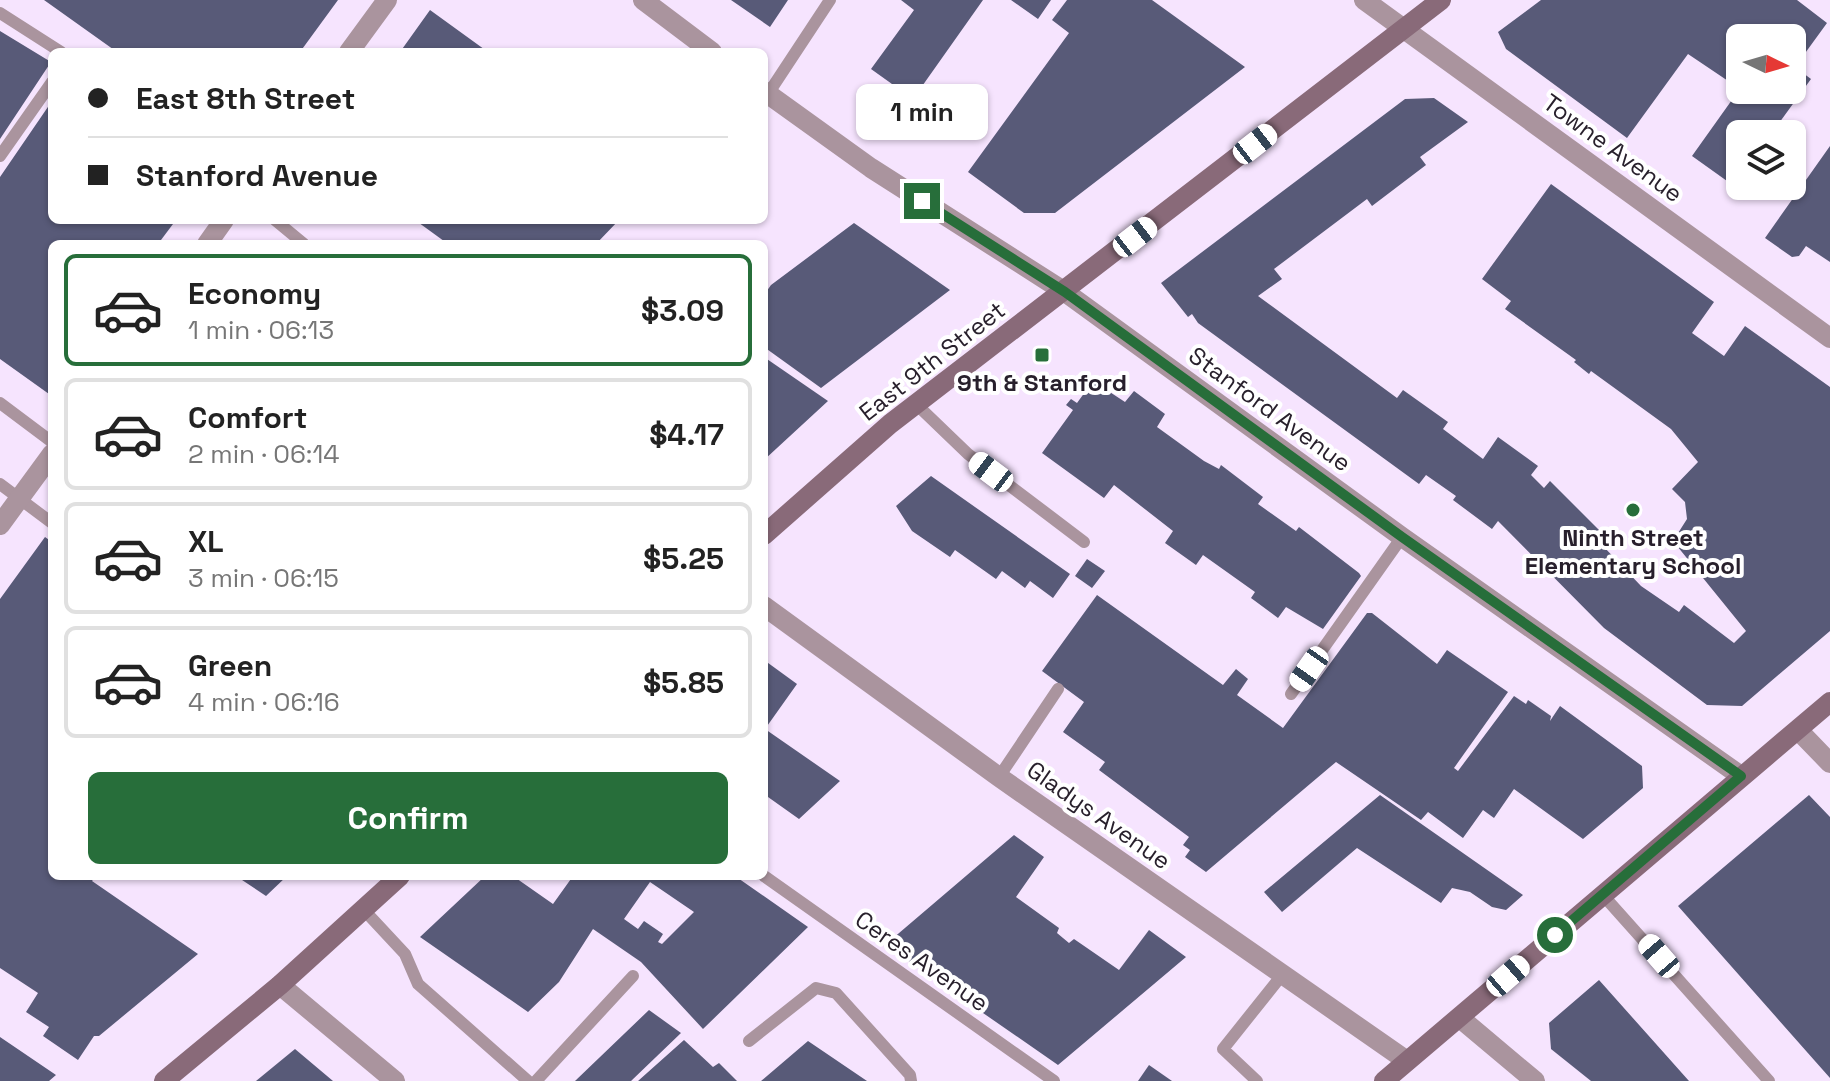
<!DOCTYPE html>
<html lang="en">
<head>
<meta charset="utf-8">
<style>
	:root { --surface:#fff; --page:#f2f2f2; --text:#222; --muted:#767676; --line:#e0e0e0; --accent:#276e3a }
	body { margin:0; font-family:"Space Grotesk",sans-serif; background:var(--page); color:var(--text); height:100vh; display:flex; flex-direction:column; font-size:30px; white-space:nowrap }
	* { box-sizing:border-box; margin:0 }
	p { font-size:26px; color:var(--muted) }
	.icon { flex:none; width:44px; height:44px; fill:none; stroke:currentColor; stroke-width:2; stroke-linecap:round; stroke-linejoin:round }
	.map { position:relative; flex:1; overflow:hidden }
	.side { position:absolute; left:48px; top:240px; width:720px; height:640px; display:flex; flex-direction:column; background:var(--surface); border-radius:12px; box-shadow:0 2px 6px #0004 }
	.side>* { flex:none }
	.hud { position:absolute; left:48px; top:48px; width:720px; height:176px; border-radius:12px; box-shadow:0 2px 6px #0004; display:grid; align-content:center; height:176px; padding:0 40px; background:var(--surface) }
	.needle { width:52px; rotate:95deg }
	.buttons { position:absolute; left:1726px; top:24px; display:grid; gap:16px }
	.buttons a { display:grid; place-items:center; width:80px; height:80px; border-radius:12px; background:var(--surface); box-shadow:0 2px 6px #0004; font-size:40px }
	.end { position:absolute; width:36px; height:36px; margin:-18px; border:10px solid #276e3a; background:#fff; box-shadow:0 0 0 4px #fff }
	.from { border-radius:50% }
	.bubble { position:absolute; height:56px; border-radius:12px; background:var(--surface); box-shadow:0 2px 6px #0004; font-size:26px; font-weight:600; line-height:56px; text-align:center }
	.car { position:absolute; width:24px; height:48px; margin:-24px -12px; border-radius:10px; box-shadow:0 0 6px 2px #0007; background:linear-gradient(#fff 24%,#345 0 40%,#fff 0 76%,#345 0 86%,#fff 0) }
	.hud b { display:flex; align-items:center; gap:28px; height:76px; font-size:30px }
	.hud b+b { border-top:2px solid var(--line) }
	.hud i { width:20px; height:20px; background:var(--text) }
	ul { padding:14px 0 0; list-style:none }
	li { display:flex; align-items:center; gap:24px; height:112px; margin:0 16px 12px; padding:0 24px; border:4px solid var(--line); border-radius:12px }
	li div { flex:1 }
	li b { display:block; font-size:30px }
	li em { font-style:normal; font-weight:600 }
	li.current { border-color:var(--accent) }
	li>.icon { width:72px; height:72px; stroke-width:1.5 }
	.primary-button { display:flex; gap:16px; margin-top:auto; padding:16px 40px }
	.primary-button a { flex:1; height:92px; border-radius:12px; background:var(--accent); color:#fff; font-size:32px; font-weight:600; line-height:92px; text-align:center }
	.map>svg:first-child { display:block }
	.building { fill:#585a78; fill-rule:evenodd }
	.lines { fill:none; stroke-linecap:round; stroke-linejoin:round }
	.service { stroke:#aa949e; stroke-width:12 }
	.minor { stroke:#aa949e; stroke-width:20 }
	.tertiary { stroke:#aa949e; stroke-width:20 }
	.secondary { stroke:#896a79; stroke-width:20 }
	.route { stroke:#276e3a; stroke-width:10 }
	.poi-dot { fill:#276e3a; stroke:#fff; stroke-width:3 }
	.labels { text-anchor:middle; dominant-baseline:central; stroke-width:8; stroke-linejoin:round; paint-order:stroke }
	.street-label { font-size:24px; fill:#28202c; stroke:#fff }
	.poi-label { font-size:24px; font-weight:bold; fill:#28202c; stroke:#fff }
</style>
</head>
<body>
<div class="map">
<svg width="1830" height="1081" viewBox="0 0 1830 1081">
	<rect width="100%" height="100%" fill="#f6e4fe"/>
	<!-- building -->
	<path class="building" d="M44 0H338L300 52H117Z
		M731 0H788L770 27Z
		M901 0H983L913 99 871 69 914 10Z
		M1011 0H1051L1038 19Z
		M1067 0H1152L1245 67 1055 213H1024L968 172 1069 33 1052 20Z
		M1541 0H1797L1827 23 1795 67 1811 79 1771 134H1740V177L1734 186 1692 156 1739 90H1792V38H1740V89L1688 54 1627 138 1506 49 1498 32Z
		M430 10 488 52H400Z
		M0 31 51 62 0 139Z
		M1434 98 1468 122 1420 157 1426 165 1372 206 1367 199 1274 269 1282 279 1258 296 1397 398 1403 390 1448 422 1443 429 1483 459 1498 437 1538 466 1531 475 1544 488 1550 481 1610 541 1604 547 1641 586 1679 612 1684 605 1734 643 1746 631 1673 541 1687 519 1685 502 1672 489 1698 462 1671 429 1591 371 1589 374 1574 362 1576 360 1505 309 1511 301 1482 279 1551 184 1714 302 1692 333 1724 356 1745 326 1830 387V631L1742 706 1707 705 1604 628 1498 521 1492 529 1453 500 1456 496 1426 475 1419 484 1198 323 1192 314 1188 317 1161 283 1405 99Z
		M52 101V220H176L158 244H52V390L49 394 0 359V177Z
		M1830 146V262L1806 246 1799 256 1792 257 1765 238Z
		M415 220H619L596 244H448Z
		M854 223 950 290 821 388 764 347V295L771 285Z
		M764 357 828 401 764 460Z
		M1093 381 1125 402 1134 391 1165 414 1157 427 1204 461 1219 469 1221 465 1263 497 1258 504 1296 531 1299 527 1359 573 1361 576 1323 629 1286 607 1278 618 1251 598 1255 592 1203 555 1196 565 1165 543 1173 531 1114 485 1104 498 1042 453 1073 410 1066 405 1071 399 1077 403Z
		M931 476 1070 574 1053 598 1030 581 1025 588 1002 571 996 579 955 550 950 557 912 531 896 506Z
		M45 537 52 542V876H96L92 881 198 954 99 1036H94L78 1060 43 1036 49 1027 26 1012 38 993 0 968V599Z
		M1087 559 1105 571 1092 588 1075 576Z
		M1097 595 1223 685 1236 669 1248 679 1237 695 1283 728 1367 613H1372L1437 664 1447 650 1508 692 1454 768 1458 771 1514 696 1526 704 1528 700 1551 716 1550 721 1560 706 1642 766 1643 788 1583 839 1514 789 1494 818 1483 810 1463 838 1428 812 1421 820 1336 762 1206 872 1185 857 1190 850 1183 845 1189 837 1099 770 1105 762 1063 732 1084 702 1042 671Z
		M764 660 797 684 765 729 840 781 799 819 768 797 764 803Z
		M1380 795 1523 895 1506 910 1492 907 1470 892 1452 888 1441 903 1357 848 1282 912 1264 892Z
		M1809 795 1830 817V1078L1678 906Z
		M1014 835 1044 857 1016 897 1059 928 1057 933 1069 943 1074 939 1119 970 1149 930 1186 957 1058 1065 885 945Z
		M236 876H287L266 896Z
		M485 876H513L553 904 573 876H735L808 927 703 1029 641 962 593 929 559 982 528 1012 420 937ZM650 882 694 912 662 944 658 942 663 934 644 921 638 929 624 919Z
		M1599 980 1689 1081H1591L1551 1049 1549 1023Z
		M649 1010 681 1033 631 1081H575Z
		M0 1037 56 1075 49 1081H0Z
		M684 1040 713 1067 719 1063 737 1081H638Z
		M808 1041 867 1081H761Z
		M295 1049 333 1081H256Z
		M1149 1065 1172 1081H1138Z"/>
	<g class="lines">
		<!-- service -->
		<path class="service" d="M0 13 61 52
			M768 94 830 0
			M0 156 52 82
			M275 220 304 244
			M0 403 52 442
			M916 404 968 454 1084 542
			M0 484 52 523
			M1291 694 1402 537
			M999 777 1058 689
			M764 876 1054 1081
			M1602 894 1769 1081
			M364 910 405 954 418 984 528 1081
			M749 1041 816 988 836 993 910 1075 911 1081
			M536 1081 633 976
			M1257 1081 1223 1049 1282 975"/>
		<!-- minor -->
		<path class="minor" d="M1364 0 1830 338
			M349 52 387 0
			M207 244 224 220
			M0 525 52 454
			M764 606 999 777 1407 1061
			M1798 730 1830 763
			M280 985 395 1081
			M1460 1018 1535 1081"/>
		<!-- tertiary -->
		<path class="tertiary" d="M643 0 712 52
			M764 91 871 168 1065 292 1402 537 1741 776"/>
		<!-- secondary -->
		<path class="secondary" d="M764 535 890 424 1441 0
			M164 1081 280 985 400 876
			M1384 1081 1830 702"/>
	</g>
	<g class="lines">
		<!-- route -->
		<path class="route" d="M922 201 1065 292 1402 537 1741 776 1555 935"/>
	</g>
	<!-- markers -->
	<g class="poi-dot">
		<rect x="1034" y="347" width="16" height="16" rx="4"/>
		<circle cx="1633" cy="510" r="8"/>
	</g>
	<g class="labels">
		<!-- street labels -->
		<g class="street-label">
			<text transform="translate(1613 148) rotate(36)">Towne Avenue</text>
			<text transform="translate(932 361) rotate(-38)">East 9th Street</text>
			<text transform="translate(1270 409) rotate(36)">Stanford Avenue</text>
			<text transform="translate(1099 815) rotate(35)">Gladys Avenue</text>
			<text transform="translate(922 961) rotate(35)">Ceres Avenue</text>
		</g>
		<!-- poi labels -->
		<g class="poi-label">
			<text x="1042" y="382">9th &amp; Stanford</text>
			<text x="1633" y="537">Ninth Street<tspan x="1633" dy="28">Elementary School</tspan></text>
		</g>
	</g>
</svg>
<div class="buttons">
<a><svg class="needle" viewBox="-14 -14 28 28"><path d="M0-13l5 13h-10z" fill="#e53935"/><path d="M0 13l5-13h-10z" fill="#767676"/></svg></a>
<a><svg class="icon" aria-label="layers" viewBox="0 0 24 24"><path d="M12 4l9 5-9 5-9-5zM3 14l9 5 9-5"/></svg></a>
</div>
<i class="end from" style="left:1555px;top:935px"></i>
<i class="end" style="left:922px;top:201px"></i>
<div class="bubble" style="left:856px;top:84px;width:132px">1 min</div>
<i class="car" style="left:1255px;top:144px;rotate:52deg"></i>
<i class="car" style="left:1135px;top:237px;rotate:52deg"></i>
<i class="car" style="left:991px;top:472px;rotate:307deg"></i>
<i class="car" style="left:1309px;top:669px;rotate:215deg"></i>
<i class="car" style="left:1659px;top:956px;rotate:319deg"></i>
<i class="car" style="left:1508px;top:976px;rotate:49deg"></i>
<div class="hud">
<b><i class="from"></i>East 8th Street</b>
<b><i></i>Stanford Avenue</b>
</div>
<section class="side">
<ul>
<li class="current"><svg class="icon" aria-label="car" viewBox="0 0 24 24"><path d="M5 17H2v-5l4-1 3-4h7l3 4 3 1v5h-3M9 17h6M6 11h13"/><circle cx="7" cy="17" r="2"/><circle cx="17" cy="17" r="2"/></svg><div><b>Economy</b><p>1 min · 06:13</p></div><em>$3.09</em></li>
<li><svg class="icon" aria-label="car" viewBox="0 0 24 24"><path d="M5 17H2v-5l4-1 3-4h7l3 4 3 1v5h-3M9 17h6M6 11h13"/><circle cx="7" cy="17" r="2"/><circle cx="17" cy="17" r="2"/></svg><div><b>Comfort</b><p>2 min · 06:14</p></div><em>$4.17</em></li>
<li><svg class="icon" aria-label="car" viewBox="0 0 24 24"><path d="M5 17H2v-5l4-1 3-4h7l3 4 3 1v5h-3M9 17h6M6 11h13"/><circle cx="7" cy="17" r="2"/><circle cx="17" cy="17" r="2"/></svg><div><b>XL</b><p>3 min · 06:15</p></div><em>$5.25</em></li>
<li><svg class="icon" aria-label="car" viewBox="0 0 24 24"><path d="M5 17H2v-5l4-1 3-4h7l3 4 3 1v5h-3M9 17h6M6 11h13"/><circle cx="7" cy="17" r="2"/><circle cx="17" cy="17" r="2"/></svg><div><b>Green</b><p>4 min · 06:16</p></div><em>$5.85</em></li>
</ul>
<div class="primary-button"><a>Confirm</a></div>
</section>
</div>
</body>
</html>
